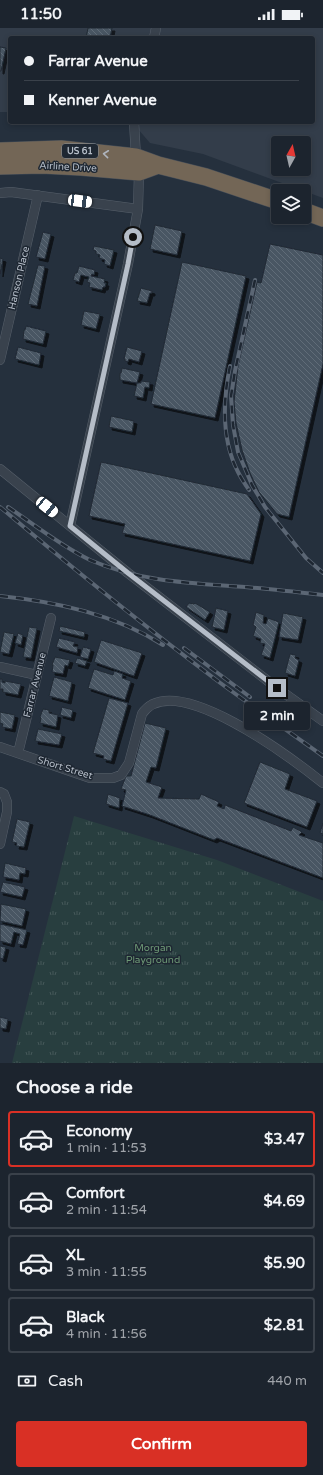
<!DOCTYPE html>
<html lang="en">
<head>
<meta charset="utf-8">
<style>
	:root { --surface:#1c242e; --page:#252c36; --text:#f1f3f6; --muted:#a0a4aa; --line:#3a414a; --accent:#d93025 }
	body { margin:0; font-family:"Varela Round",sans-serif; background:var(--page); color:var(--text); height:100vh; display:flex; flex-direction:column; font-size:15px; white-space:nowrap }
	* { box-sizing:border-box; margin:0 }
	p { font-size:13px; color:var(--muted) }
	.icon { flex:none; width:22px; height:22px; fill:none; stroke:currentColor; stroke-width:2; stroke-linecap:round; stroke-linejoin:round }
	.map { position:relative; height:1035px; overflow:hidden }
	.details { display:flex; flex-direction:column; background:var(--surface); flex:1 }
	.details>* { flex:none }
	.hud { position:absolute; left:8px; top:8px; width:307px; height:88px; border-radius:4px; box-shadow:0 2px 6px #0003,0 0 0 1px var(--line); display:grid; align-content:center; height:88px; padding:0 16px; background:var(--surface) }
	.needle { width:26px; rotate:8deg }
	.tools { position:absolute; left:271px; top:108px; display:grid; gap:8px }
	.tools a { display:grid; place-items:center; width:40px; height:40px; border-radius:4px; background:var(--surface); box-shadow:0 2px 6px #0003,0 0 0 1px var(--line); font-size:20px }
	.end { position:absolute; width:18px; height:18px; margin:-9px; border:5px solid #b5bdc8; background:#111; box-shadow:0 0 0 2px #111 }
	.from { border-radius:50% }
	.bubble { position:absolute; height:28px; border-radius:4px; background:var(--surface); box-shadow:0 2px 6px #0003,0 0 0 1px var(--line); font-size:13px; font-weight:800; line-height:28px; text-align:center }
	.car { position:absolute; width:12px; height:24px; margin:-12px -6px; border-radius:5px; box-shadow:0 0 3px 1px #0007; background:linear-gradient(#fff 24%,#345 0 40%,#fff 0 76%,#345 0 86%,#fff 0) }
	.hud b { display:flex; align-items:center; gap:14px; height:38px; font-size:15px }
	.hud b+b { border-top:1px solid var(--line) }
	.hud i { width:10px; height:10px; background:var(--text) }
	ul { padding:0; list-style:none }
	li { display:flex; align-items:center; gap:12px; height:56px; margin:0 8px 6px; padding:0 8px; border:2px solid var(--line); border-radius:4px }
	li div { flex:1 }
	li b { display:block; font-size:15px }
	li em { font-style:normal; font-weight:800 }
	li.on { border-color:var(--accent) }
	li>.icon { width:36px; height:36px; stroke-width:1.5 }
	h2 { padding:0 16px; font-size:18px; line-height:48px }
	.pay { display:flex; align-items:center; gap:10px; height:44px; padding:0 16px; font-size:15px }
	.pay p { margin-inline-start:auto }
	.action { display:flex; gap:8px; margin-top:auto; padding:8px 16px }
	.action a { flex:1; height:46px; border-radius:4px; background:var(--accent); color:#fff; font-size:16px; font-weight:800; line-height:46px; text-align:center }
	.status { display:flex; justify-content:space-between; align-items:center; height:28px; padding:0 20px; background:var(--surface); direction:ltr }
	.status svg { height:11px; fill:currentColor }
	.map>svg:first-child { display:block }
	.airport { fill:#333d4a; fill-rule:evenodd }
	.park { fill:url(#park-tufts) }
	.building { fill:url(#building-back-hatch); stroke:#202934; filter:url(#shadow) }
	.lines { fill:none; stroke-linecap:round; stroke-linejoin:round }
	.street-casing { stroke:#57606b; stroke-width:10 }
	.highway-casing { stroke:#444d58; stroke-width:18 }
	.street { stroke:#39424d; stroke-width:9 }
	.highway { stroke:#736656; stroke-width:17 }
	.rail-casing { stroke:#5b6674; stroke-width:4 }
	.rail { stroke:#1e2732; stroke-width:2.5; stroke-dasharray:8; stroke-linecap:butt }
	.oneway { stroke:#aeb4bd }
	.route { stroke:#b5bdc8; stroke-width:5 }
	.labels { text-anchor:middle; dominant-baseline:central; stroke-width:3; stroke-linejoin:round; paint-order:stroke }
	.shield { fill:#1e2732; stroke:#88909b; stroke-width:1 }
	.shield-label { font-size:9px; font-weight:bold; fill:#b5bdc8 }
	.street-label { font-size:10px; fill:#b5bdc8; stroke:#1e2732 }
	.park-label { font-size:10px; fill:#6d9875; stroke:#1e2732 }
</style>
</head>
<body>
<div class="status"><b>11:50</b><svg viewBox="0 0 49 12"><path d="M0 12V9h3v3zM5 12V6h3v6zM10 12V3h3v9zM15 12V0h3v12zM26 1h20v11H26zM47 4h2v5h-2z"/></svg></div>
<div class="map">
<svg width="323" height="1035" viewBox="0 0 323 1035">
	<defs>
		<pattern id="park-tufts" width="24" height="20" patternUnits="userSpaceOnUse"><rect width="24" height="20" fill="#283e3f"/><path d="M3 7l-1-3M5 7V3M7 7l1-3M15 17l-1-3M17 17v-4M19 17l1-3" fill="none" stroke="#455859"/></pattern>
		<pattern id="building-back-hatch" width="6" height="6" patternUnits="userSpaceOnUse"><rect width="6" height="6" fill="#495663"/><path d="M-1 5l2 2M0 0l6 6M5-1l2 2" fill="none" stroke="#616c78"/></pattern>
		<filter id="shadow"><feDropShadow dx="3" dy="3" stdDeviation="0" flood-color="#0009"/></filter>
	</defs>
	<rect width="100%" height="100%" fill="#25303d"/>
	<!-- airport -->
	<path class="airport" d="M0 0H323V170L203 126 150 115 132 94H313V10H10V84H0ZM278 115H304V141H278Z"/>
	<!-- park -->
	<path class="park" d="M74 788 217 832 323 873V1035H12Z"/>
	<!-- building -->
	<path class="building" d="M88 0H112L110 10H86Z
		M0 19 6 20 1 43H0Z
		M155 197 182 203 177 227 150 221Z
		M43 204 51 206 45 231 36 229Z
		M270 216 323 227V336L289 489 277 486 259 464 250 445 242 422 236 395 234 374 238 338 257 254 261 255Z
		M94 218 114 222 110 238 104 236 105 232 99 230 100 227 96 226V223L93 222Z
		M0 230 3 231 0 246Z
		M182 234 246 248 215 390 151 376Z
		M38 237 45 238 37 278 28 276Z
		M79 238 95 242 94 247 92 246 91 248 105 251 104 255H106L105 259H103L102 262 89 259 90 255 87 254 89 249 81 247 79 254 73 252 75 245H77Z
		M141 260 152 263V265H150L147 275 137 273Z
		M84 283 100 286 96 301 81 297Z
		M26 298 46 303 43 316 23 311 24 302H25Z
		M18 319 41 325 39 337 15 331Z
		M127 319 142 323 139 334 129 331 128 334 125 333V331H124Z
		M122 340 140 344 137 355H141V353L150 354 149 360 145 359 143 370 134 368 137 355 120 352V345H121Z
		M111 388 134 393 132 404 109 399Z
		M101 434 247 466 261 486 250 533 122 505 125 496 89 488Z
		M189 575 194 576 195 575 210 584 205 592 186 579Z
		M216 580 228 583 224 602 212 599Z
		M256 584 264 587 263 595 266 596 268 590 279 594 270 630 261 627 265 616 260 615 261 611 253 608 256 599 253 597Z
		M283 585 303 589 298 612 279 609Z
		M60 598 85 604 84 609 59 603Z
		M29 599 37 600 31 630 23 629Z
		M4 604 14 606 9 626 0 624Z
		M18 605 23 607 21 617 15 615Z
		M59 610 75 614 73 618 78 619 77 625 56 619Z
		M101 612 142 625 134 648 94 634Z
		M83 619 91 621 88 631 80 629Z
		M290 626 296 627 295 630 299 632 295 648 285 645Z
		M55 629 70 632 68 638 65 637 63 646 52 644 53 637H52Z
		M77 630 87 633 85 638 75 635Z
		M94 641 113 647 114 643 123 646 122 650 131 653 125 672 88 660Z
		M54 649 72 654 68 673 49 668Z
		M0 651H2V654L5 655V653L21 656 18 667 3 664V661H0Z
		M109 670 128 675 111 733 103 731 104 728 93 725Z
		M62 679 73 682 71 690 60 687Z
		M43 681 49 682V685L58 687 56 699 40 695 41 690 40 689Z
		M0 684 15 687 12 701 2 699 3 696 0 695Z
		M145 695 166 700 156 740 151 739 146 754 162 759 158 770 199 771 201 766 219 774 217 778 224 781 225 777 291 803 293 799 302 804 299 807 323 815V850L217 810 214 812 150 787 122 778 126 762 121 761 126 748H131Z
		M38 701 62 706 59 717 35 713Z
		M260 734 290 746 285 761 317 773 307 799 244 775Z
		M108 766 120 770 119 780 106 776Z
		M17 791 30 794 24 819 16 818 17 815 12 814Z
		M323 795V806L320 805Z
		M5 835 26 840 25 846 20 845 19 852 3 849Z
		M3 854 25 859 22 869 0 864Z
		M1 876 26 881 22 898 0 893Z
		M0 896 27 902 23 917 17 916 20 906 14 904 11 916 0 913Z
		M0 918 6 919 3 931 0 930Z
		M0 989 8 991 6 1001 0 1000Z"/>
	<g class="lines">
		<!-- street casing -->
		<g class="street-casing">
			<path id="street" d="M154 10 156 0
				M0 165 11 164 138 181
				M0 332 38 167
				M0 441 128 545 277 660 323 693
				M70 498 128 236 138 181 139 144 136 129 134 94
				M0 639 37 647
				M0 719 90 750H113L121 747 129 735 142 686C173 639 294 732 323 755
				M18 725 51 590
				M0 764 4 766 7 774V784L0 816"/>
		</g>
		<!-- highway casing -->
		<g class="highway-casing">
			<path id="highway" d="M0 123 61 121 136 129 158 137 206 149 278 173
				M0 138 42 137 81 139 139 144 158 137
				M304 183 323 190"/>
		</g>
		<!-- street -->
		<use href="#street" class="street"/>
		<!-- highway -->
		<use href="#highway" class="highway"/>
		<!-- rail casing -->
		<g class="rail-casing">
			<path id="rail" d="M255 252 235 343 231 368 233 397 238 424 252 457 265 479 306 530 323 545
				M230 338C223 372 221 411 238 444 241 450 245 456 249 462
				M0 479C71 539 144 598 219 654 253 679 288 703 323 728
				M8 479C35 497 61 518 90 532 141 554 190 555 245 559 271 561 297 564 323 567
				M0 568C57 574 114 586 163 617
				M184 620 250 669"/>
		</g>
		<!-- rail -->
		<use href="#rail" class="rail"/>
	</g>
	<!-- one-way arrows -->
	<defs><path id="oneway-chevron" d="M-2-3.5L2.5 0L-2 3.5" fill="none" stroke-width="1.6" stroke-linecap="round" stroke-linejoin="round"/></defs>
	<use class="oneway" href="#oneway-chevron" transform="translate(106 126) rotate(-174)"/>
	<g class="lines">
		<!-- route -->
		<path class="route" d="M133 209 128 236 70 498 128 545 277 660"/>
	</g>
	<g class="labels">
		<!-- shield labels -->
		<rect class="shield" x="62" y="116" width="36" height="14" rx="3"/>
		<g class="shield-label">
			<text x="80" y="123">US 61</text>
		</g>
		<!-- street labels -->
		<g class="street-label">
			<text transform="translate(68 139) rotate(3)">Airline Drive</text>
			<text transform="translate(19 250) rotate(-77)">Hanson Place</text>
			<text transform="translate(35 657) rotate(-76)">Farrar Avenue</text>
			<text transform="translate(65 740) rotate(17)">Short Street</text>
		</g>
		<!-- park labels -->
		<g class="park-label">
			<text x="153" y="920">Morgan<tspan x="153" dy="12">Playground</tspan></text>
		</g>
	</g>
</svg>
<div class="tools">
<a><svg class="needle" viewBox="-14 -14 28 28"><path d="M0-13l5 13h-10z" fill="#e53935"/><path d="M0 13l5-13h-10z" fill="#a0a4aa"/></svg></a>
<a><svg class="icon" aria-label="layers" viewBox="0 0 24 24"><path d="M12 4l9 5-9 5-9-5zM3 14l9 5 9-5"/></svg></a>
</div>
<i class="end from" style="left:133px;top:209px"></i>
<i class="end" style="left:277px;top:660px"></i>
<div class="bubble" style="left:244px;top:674px;width:66px">2 min</div>
<i class="car" style="left:80px;top:173px;rotate:97deg"></i>
<i class="car" style="left:47px;top:479px;rotate:129deg"></i>
<div class="hud">
<b><i class="from"></i>Farrar Avenue</b>
<b><i></i>Kenner Avenue</b>
</div>
</div>
<section class="details">
<h2>Choose a ride</h2>
<ul>
<li class="on"><svg class="icon" aria-label="car" viewBox="0 0 24 24"><path d="M5 17H2v-5l4-1 3-4h7l3 4 3 1v5h-3M9 17h6M6 11h13"/><circle cx="7" cy="17" r="2"/><circle cx="17" cy="17" r="2"/></svg><div><b>Economy</b><p>1 min · 11:53</p></div><em>$3.47</em></li>
<li><svg class="icon" aria-label="car" viewBox="0 0 24 24"><path d="M5 17H2v-5l4-1 3-4h7l3 4 3 1v5h-3M9 17h6M6 11h13"/><circle cx="7" cy="17" r="2"/><circle cx="17" cy="17" r="2"/></svg><div><b>Comfort</b><p>2 min · 11:54</p></div><em>$4.69</em></li>
<li><svg class="icon" aria-label="car" viewBox="0 0 24 24"><path d="M5 17H2v-5l4-1 3-4h7l3 4 3 1v5h-3M9 17h6M6 11h13"/><circle cx="7" cy="17" r="2"/><circle cx="17" cy="17" r="2"/></svg><div><b>XL</b><p>3 min · 11:55</p></div><em>$5.90</em></li>
<li><svg class="icon" aria-label="car" viewBox="0 0 24 24"><path d="M5 17H2v-5l4-1 3-4h7l3 4 3 1v5h-3M9 17h6M6 11h13"/><circle cx="7" cy="17" r="2"/><circle cx="17" cy="17" r="2"/></svg><div><b>Black</b><p>4 min · 11:56</p></div><em>$2.81</em></li>
</ul>
<div class="pay"><svg class="icon" aria-label="cash" viewBox="0 0 24 24"><path d="M3 7h18v10H3z"/><circle cx="12" cy="12" r="2"/></svg>Cash<p>440 m</p></div>
<div class="action"><a>Confirm</a></div>
</section>
</body>
</html>
